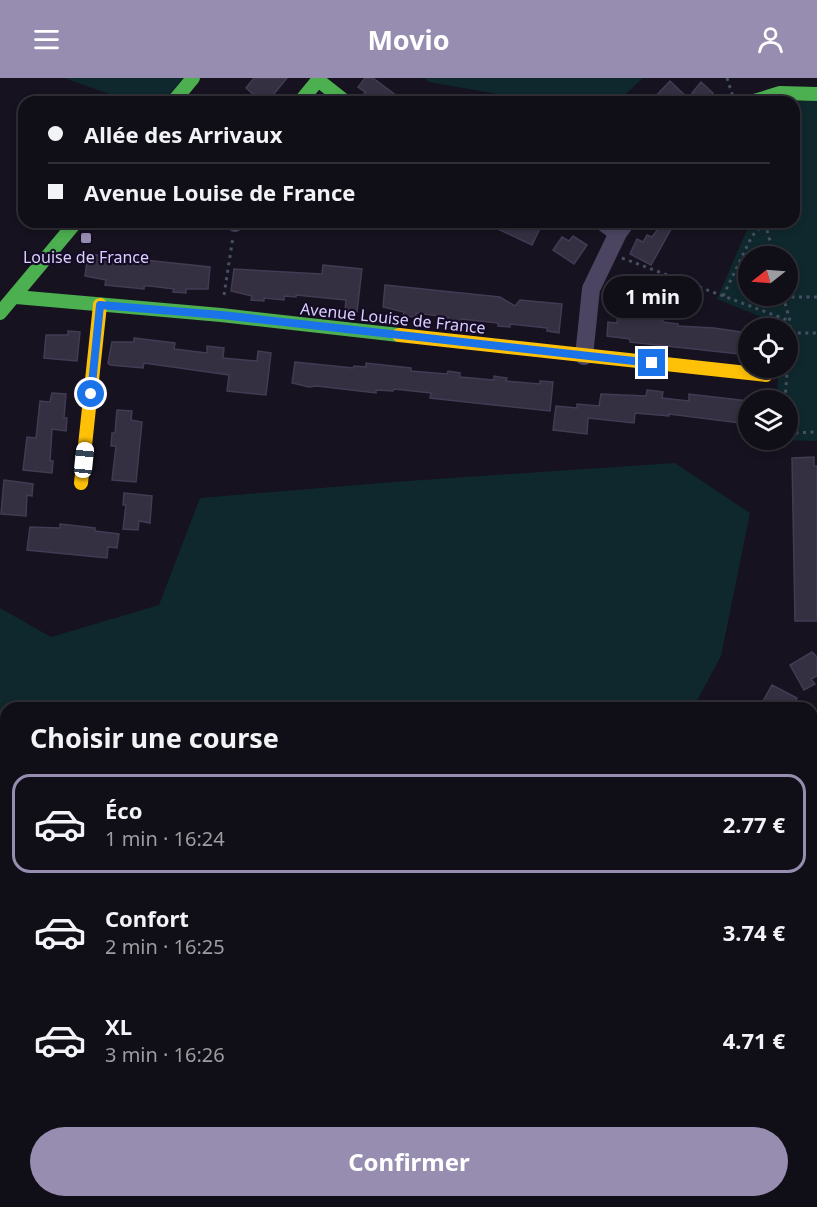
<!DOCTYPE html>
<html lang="fr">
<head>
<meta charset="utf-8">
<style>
	:root { --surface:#100e17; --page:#191720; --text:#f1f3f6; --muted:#9c9ca1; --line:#302e36; --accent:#978db1 }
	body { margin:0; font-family:"Noto Sans",sans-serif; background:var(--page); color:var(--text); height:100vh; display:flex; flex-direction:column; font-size:22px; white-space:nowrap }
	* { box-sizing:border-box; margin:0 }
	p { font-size:20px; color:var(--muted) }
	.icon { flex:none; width:33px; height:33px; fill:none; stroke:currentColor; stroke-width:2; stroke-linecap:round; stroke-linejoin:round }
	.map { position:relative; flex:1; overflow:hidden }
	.details { position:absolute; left:0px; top:624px; width:818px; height:506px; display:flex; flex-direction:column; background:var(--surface); border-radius:18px 18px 0 0; box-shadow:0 3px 9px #0003,0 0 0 2px var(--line) }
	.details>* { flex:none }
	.top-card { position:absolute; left:18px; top:18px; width:782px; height:132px; border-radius:18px; box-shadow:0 3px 9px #0003,0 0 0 2px var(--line); display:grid; align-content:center; height:132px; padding:0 30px; background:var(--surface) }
	.needle { width:39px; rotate:253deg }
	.buttons { position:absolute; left:738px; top:168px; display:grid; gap:12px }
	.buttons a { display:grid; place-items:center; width:60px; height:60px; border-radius:50%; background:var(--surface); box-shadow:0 3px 9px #0003,0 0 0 2px var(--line); font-size:30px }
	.end { position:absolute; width:27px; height:27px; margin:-14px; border:8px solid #1a73e8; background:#fff; box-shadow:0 0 0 3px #fff }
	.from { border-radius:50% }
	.bubble { position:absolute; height:42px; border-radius:21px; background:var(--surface); box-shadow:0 3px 9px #0003,0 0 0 2px var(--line); font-size:20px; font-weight:700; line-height:42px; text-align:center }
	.car { position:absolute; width:18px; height:36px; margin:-18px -9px; border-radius:8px; box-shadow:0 0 4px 2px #0007; background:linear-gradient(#fff 24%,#345 0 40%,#fff 0 76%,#345 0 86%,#fff 0) }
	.top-card b { display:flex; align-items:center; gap:21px; height:57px; font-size:22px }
	.top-card b+b { border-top:2px solid var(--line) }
	.top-card i { width:15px; height:15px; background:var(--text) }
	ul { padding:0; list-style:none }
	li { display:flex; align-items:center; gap:18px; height:99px; margin:0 12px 9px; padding:0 18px; border:3px solid transparent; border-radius:18px }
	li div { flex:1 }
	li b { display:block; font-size:22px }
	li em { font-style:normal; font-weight:700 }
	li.current { border-color:var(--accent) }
	li>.icon { width:54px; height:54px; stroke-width:1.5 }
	h2 { padding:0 30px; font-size:27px; line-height:72px }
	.action { display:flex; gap:12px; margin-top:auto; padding:12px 30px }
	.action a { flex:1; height:69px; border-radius:36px; background:var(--accent); color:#fff; font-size:24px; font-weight:700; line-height:69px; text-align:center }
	header { display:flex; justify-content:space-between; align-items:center; height:78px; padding:0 30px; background:var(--accent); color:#fff; font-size:27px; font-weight:700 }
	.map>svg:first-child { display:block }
	.green { fill:#0f282d; fill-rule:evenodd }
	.building { fill:#352f42; stroke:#433b54; stroke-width:1.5 }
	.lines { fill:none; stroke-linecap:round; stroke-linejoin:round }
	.path { stroke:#455063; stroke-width:3; stroke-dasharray:3 4.5; stroke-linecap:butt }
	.street { stroke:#4b4561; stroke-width:18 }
	.fast { stroke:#4caf50; stroke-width:14 }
	.slow { stroke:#ffc107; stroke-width:14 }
	.route { stroke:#1a73e8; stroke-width:8 }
	.poi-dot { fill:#978db1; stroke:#140c25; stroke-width:2 }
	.labels { text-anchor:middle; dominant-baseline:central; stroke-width:4.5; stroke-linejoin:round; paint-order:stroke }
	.poi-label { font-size:16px; fill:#dccfff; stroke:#140c25 }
	.street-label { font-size:16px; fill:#dccfff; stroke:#140c25 }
</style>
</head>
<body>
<header><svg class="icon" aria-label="menu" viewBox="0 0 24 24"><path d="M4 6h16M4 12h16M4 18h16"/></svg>Movio<svg class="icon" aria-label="person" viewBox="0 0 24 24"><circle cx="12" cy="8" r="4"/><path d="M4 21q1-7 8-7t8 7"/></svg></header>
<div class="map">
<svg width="817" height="1129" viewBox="0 0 817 1129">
	<rect width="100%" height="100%" fill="#16121f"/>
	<!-- green -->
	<path class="green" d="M64 0H183L164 24H132Z
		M425 0H643L617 24H543L429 4Z
		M817 21V363L781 362H788V322H776L779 290H788V250L717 221 745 156 753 144H794V24ZM748 178H788V218H748Z
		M675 385 750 435 721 578 693 630H6V1124H756L760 1129H0V530L51 559 159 527 200 420 393 404Z"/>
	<!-- building -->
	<path class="building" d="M254 0H287L273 17 281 24H262L246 10Z
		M365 0H373L405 24H360L365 14 358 9Z
		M670 3 692 24H650Z
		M701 4 713 15 705 24 692 15Z
		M483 144H543L532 167Z
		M663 144H675L651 187 630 176 637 161 643 164 647 157 652 159Z
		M573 158 587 167 574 186 553 172 562 159 569 163Z
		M88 176 210 189 208 211H186V215L173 214 174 211 150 208H144V211L105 207 106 202 85 198Z
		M323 187 362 191 357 234 345 232 346 222 296 217V219L284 218V222L264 220V223L251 222 252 218 231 213 234 191 322 196Z
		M385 207 500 219 515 228 520 222 562 226 559 255 547 253V250L510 246V249L498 248V245L480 243 461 241 460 244 448 243V239L416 235V239L403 238 404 234 383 229Z
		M618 234 645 237V240L663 242V244L678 246V248L714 250 748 255V277L630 264V261L607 258 608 244 617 245Z
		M68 253 80 254 77 283 44 280 46 257H68Z
		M134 260 175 265 174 271 207 275V268L224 270 223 280 257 283 258 273 271 275 266 317 227 313 229 297 144 285 143 290 110 287 108 285 112 264H134Z
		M295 284 353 290 354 288 366 289V285L411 290V293L447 296 448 293 460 295V299L494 302V298L507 300 506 303 540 306V303L553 304 550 333 430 320 431 315 394 311 393 313 376 312V315L317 308 309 309 292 305Z
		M647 312 663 314 662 320 689 323V316L748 323V346L669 336V338L635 335 634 345 588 340 587 356 553 352 556 328 577 330V326L599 328 601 316 646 318Z
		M52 315 66 316 64 340H67L66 353 52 351 50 383H53L52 395 23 392 27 359 36 360 40 323 50 324Z
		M117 332 132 333 131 342 142 344 136 404 112 402 116 368H111L112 355H115Z
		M814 379V388H817V543H795L792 380Z
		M4 402 33 406 32 418 27 417 26 438 1 436Z
		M124 415 152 418 150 445 139 443 138 452 123 451 126 427H123Z
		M60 446 95 450V453L119 456 117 470 108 469 107 480 27 472 30 449 60 450Z
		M812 574 817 579V598L811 601 815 606 804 612 790 587Z
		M772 607 797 620 792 630H759Z"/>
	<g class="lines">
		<!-- path -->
		<path class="path" d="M727 0 733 19
			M765 145 774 178
			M622 180 790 243
			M224 217 233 159
			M723 218 752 158 765 145
			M783 218 790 243V255
			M784 219H817
			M785 322 790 255H817
			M788 355 817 354
			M734 1124V1129"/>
		<!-- street -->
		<path class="street" d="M603 144 618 155
			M235 145V144
			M584 278 591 211 618 155 626 144
			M817 647 813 663 817 680
			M812 1028 817 1024"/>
		<!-- fast -->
		<path class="fast" d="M173 24 193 0
			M300 24 318 2 346 24
			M751 24 780 15 817 16
			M16 219 221 237 399 257
			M0 235 76 144"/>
		<!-- slow -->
		<path class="slow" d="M399 257 766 297
			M81 405 100 227"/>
	</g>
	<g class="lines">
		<!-- route -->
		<path class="route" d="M91 316 100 227 221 237 652 285"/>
	</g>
	<!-- markers -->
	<rect class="poi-dot" x="80" y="154" width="12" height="12" rx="3"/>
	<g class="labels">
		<!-- poi labels -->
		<g class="poi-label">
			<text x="86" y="179">Louise de France</text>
		</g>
		<!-- street labels -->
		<g class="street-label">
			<text transform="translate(393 240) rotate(6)">Avenue Louise de France</text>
		</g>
	</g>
</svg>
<div class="buttons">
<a><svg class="needle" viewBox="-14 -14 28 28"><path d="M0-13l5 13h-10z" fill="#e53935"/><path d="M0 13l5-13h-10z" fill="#9c9ca1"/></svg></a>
<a><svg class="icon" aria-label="locate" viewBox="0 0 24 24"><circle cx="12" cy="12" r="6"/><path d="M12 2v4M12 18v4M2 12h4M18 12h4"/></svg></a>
<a><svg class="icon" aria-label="layers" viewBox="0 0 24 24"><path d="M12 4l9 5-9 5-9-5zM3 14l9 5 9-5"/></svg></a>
</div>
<i class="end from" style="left:91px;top:316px"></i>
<i class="end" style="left:652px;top:285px"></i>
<div class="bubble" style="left:603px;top:198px;width:99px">1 min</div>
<i class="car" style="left:84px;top:382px;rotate:6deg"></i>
<div class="top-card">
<b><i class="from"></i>Allée des Arrivaux</b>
<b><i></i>Avenue Louise de France</b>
</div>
<section class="details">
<h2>Choisir une course</h2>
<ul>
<li class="current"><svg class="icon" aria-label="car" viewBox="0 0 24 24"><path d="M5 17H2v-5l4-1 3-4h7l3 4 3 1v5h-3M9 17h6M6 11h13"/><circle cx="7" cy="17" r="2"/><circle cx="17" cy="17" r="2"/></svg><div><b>Éco</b><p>1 min · 16:24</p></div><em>2.77 €</em></li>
<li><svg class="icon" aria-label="car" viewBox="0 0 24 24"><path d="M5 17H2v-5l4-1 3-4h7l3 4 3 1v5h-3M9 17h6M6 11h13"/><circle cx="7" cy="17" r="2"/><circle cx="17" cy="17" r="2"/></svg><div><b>Confort</b><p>2 min · 16:25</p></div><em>3.74 €</em></li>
<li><svg class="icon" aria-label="car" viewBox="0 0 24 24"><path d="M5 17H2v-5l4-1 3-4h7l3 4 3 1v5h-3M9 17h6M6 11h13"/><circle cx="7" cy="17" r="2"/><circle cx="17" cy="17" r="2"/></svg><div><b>XL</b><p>3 min · 16:26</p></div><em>4.71 €</em></li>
</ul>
<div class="action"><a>Confirmer</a></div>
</section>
</div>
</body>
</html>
